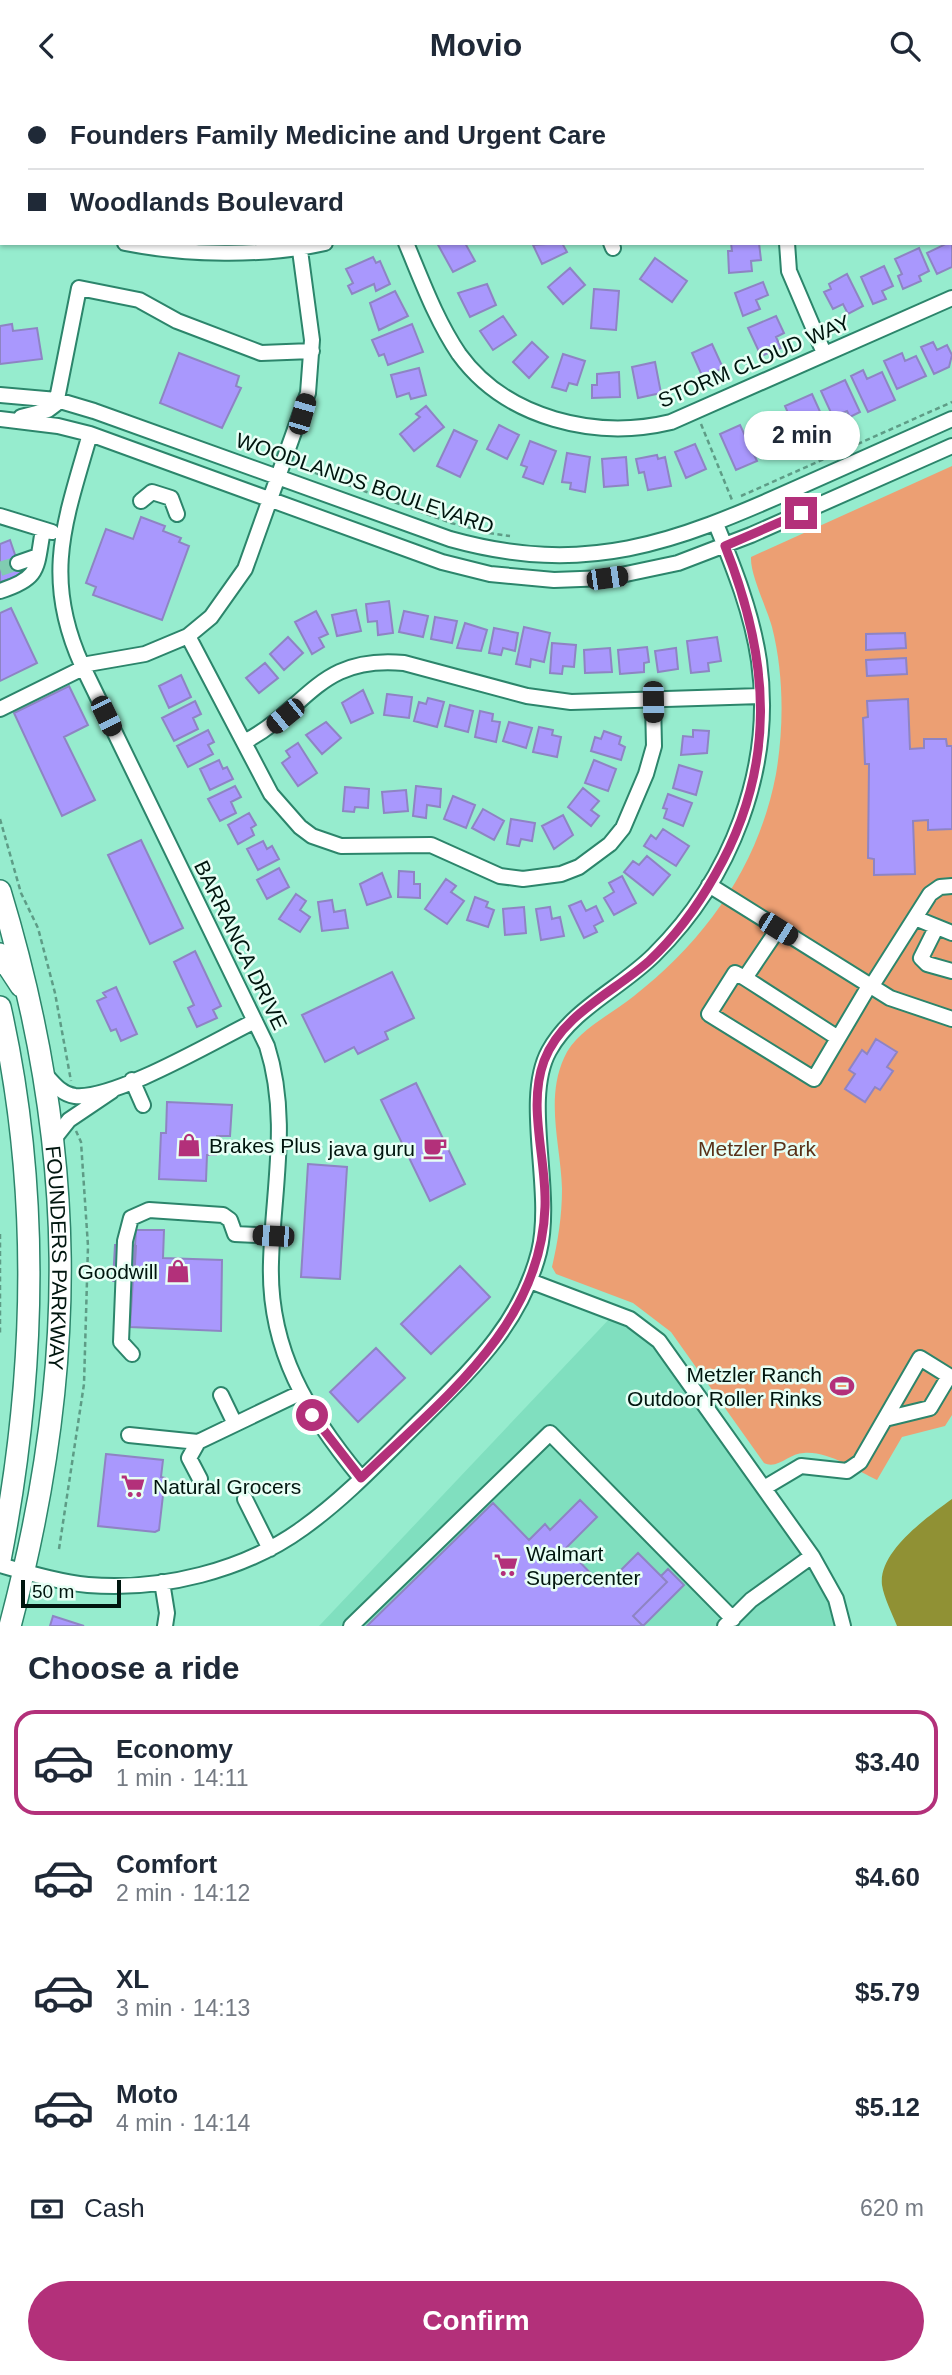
<!DOCTYPE html>
<html lang="en">
<head>
<meta charset="utf-8">
<style>
	:root { --surface:#fff; --page:#f6f6f7; --text:#1f2937; --muted:#747a83; --line:#e0e1e3; --accent:#b3307a }
	body { margin:0; font-family:Helvetica,sans-serif; background:var(--page); color:var(--text); height:100vh; display:flex; flex-direction:column; font-size:26px; white-space:nowrap }
	* { box-sizing:border-box; margin:0 }
	p { font-size:23px; color:var(--muted) }
	.icon { flex:none; width:38px; height:38px; fill:none; stroke:currentColor; stroke-width:2; stroke-linecap:round; stroke-linejoin:round }
	.map { position:relative; height:1535px; overflow:hidden }
	.panel { display:flex; flex-direction:column; background:var(--surface); flex:1 }
	.panel>* { flex:none }
	.guide { position:absolute; left:0px; top:0px; width:952px; height:154px; box-shadow:0 2px 5px #0004; display:grid; align-content:center; height:154px; padding:0 28px; background:var(--surface) }
	.scale { position:absolute; left:21px; bottom:18px; width:100px; box-sizing:border-box; padding-left:7px; border:4px solid #00150e; border-top:0; font-size:19px; line-height:24px; white-space:nowrap; color:#00150e; -webkit-text-stroke:5px #e7fff5; paint-order:stroke }
	.end { position:absolute; width:32px; height:32px; margin:-16px; border:9px solid #b3307a; background:#fff; box-shadow:0 0 0 4px #fff }
	.from { border-radius:50% }
	.bubble { position:absolute; height:49px; border-radius:24px; background:var(--surface); box-shadow:0 2px 5px #0004; font-size:23px; font-weight:700; line-height:49px; text-align:center }
	.car { position:absolute; width:21px; height:42px; margin:-21px -10px; border-radius:9px; box-shadow:0 0 5px 2px #0007; background:linear-gradient(#222 24%,#8ab4d8 0 40%,#222 0 76%,#8ab4d8 0 86%,#222 0) }
	.guide b { display:flex; align-items:center; gap:24px; height:66px; font-size:26px }
	.guide b+b { border-top:2px solid var(--line) }
	.guide i { width:18px; height:18px; background:var(--text) }
	ul { padding:0; list-style:none }
	li { display:flex; align-items:center; gap:21px; height:105px; margin:0 14px 10px; padding:0 14px; border:4px solid transparent; border-radius:21px }
	li div { flex:1 }
	li b { display:block; font-size:26px }
	li em { font-style:normal; font-weight:700 }
	li.on { border-color:var(--accent) }
	li>.icon { width:63px; height:63px; stroke-width:1.5 }
	h2 { padding:0 28px; font-size:32px; line-height:84px }
	.pay { display:flex; align-items:center; gap:18px; height:77px; padding:0 28px; font-size:26px }
	.pay p { margin-inline-start:auto }
	.button { display:flex; gap:14px; margin-top:auto; padding:14px 28px }
	.button a { flex:1; height:80px; border-radius:42px; background:var(--accent); color:#fff; font-size:28px; font-weight:700; line-height:80px; text-align:center }
	header { display:flex; justify-content:space-between; align-items:center; height:91px; padding:0 28px; background:var(--surface); font-size:32px; font-weight:700 }
	.map>svg:first-child { display:block }
	.built { fill:#80dfbf }
	.green { fill:#ec9f73 }
	.water { fill:#909134 }
	.building { fill:#a998fd; stroke:#8e84c3; stroke-width:2 }
	.lines { fill:none; stroke-linecap:round; stroke-linejoin:round }
	.minor-tunnel { stroke:#80ccb1; stroke-width:14; stroke-dasharray:14 7; stroke-linecap:butt }
	.minor-casing { stroke:#2c856b; stroke-width:18 }
	.highway-casing { stroke:#2c856b; stroke-width:24 }
	.path { stroke:#5e9c86; stroke-width:2.5; stroke-dasharray:5 3.5; stroke-linecap:butt }
	.minor { stroke:#fff; stroke-width:14 }
	.highway { stroke:#fff; stroke-width:21 }
	.route { stroke:#b3307a; stroke-width:9 }
	.labels { text-anchor:middle; dominant-baseline:central; stroke-width:5; stroke-linejoin:round; paint-order:stroke }
	.street-label { font-size:21px; fill:#00150e; stroke:#e7fff5 }
	.poi-label { font-size:21px; fill:#00150e; stroke:#e7fff5; text-anchor:start }
	.park-label { font-size:21px; fill:#593118; stroke:#e7fff5 }
</style>
</head>
<body>
<header><svg class="icon" aria-label="back" viewBox="0 0 24 24"><path d="M15 5l-7 7 7 7"/></svg>Movio<svg class="icon" aria-label="search" viewBox="0 0 24 24"><circle cx="10" cy="10" r="6"/><path d="M15 15l6 6"/></svg></header>
<div class="map">
<svg width="952" height="1535" viewBox="0 0 952 1535">
	<rect width="100%" height="100%" fill="#96ecce"/>
	<!-- built -->
	<path class="built" d="M613 1224 643 1240 821 1484 834 1535H319Z"/>
	<!-- green -->
	<path class="green" d="M952 375V1324L945 1335 902 1346 877 1389C855 1379 829 1360 804 1362 789 1362 778 1379 764 1372L671 1241 633 1212 556 1183 552 1176C558 1150 562 1125 562 1098 561 1055 545 1009 564 967 576 939 611 924 634 905 706 849 759 774 776 683 784 636 784 583 772 536 767 517 750 484 751 466Z"/>
	<!-- water -->
	<path class="water" d="M952 1408V1535H897C892 1522 884 1507 882 1494 878 1460 929 1425 952 1408Z"/>
	<!-- building -->
	<path class="building" d="M952 150V176L937 183 927 162Z
		M437 152H465L475 170 453 181Z
		M562 152 567 161 542 173 533 154Z
		M731 152H759L761 169 751 170 752 180 729 182 728 160H732Z
		M919 157 929 180 919 185 921 190 903 198 898 185 902 183 895 168Z
		M373 166 376 172 380 170 390 193 376 200 374 193 352 203 348 195 353 192 346 178Z
		M655 167 687 190 672 211 640 188Z
		M884 175 893 195 882 200 886 208 873 213 861 186Z
		M570 177 585 194 563 213 548 196Z
		M847 183 863 215 848 223 843 213 833 218 824 201 831 198 829 193Z
		M763 191 768 204 756 209 760 218 743 225 735 202Z
		M487 193 496 214 470 226 458 202Z
		M594 198 619 200 616 239 591 237Z
		M395 200 408 225 379 239 370 212Z
		M503 225 516 244 493 259 480 240Z
		M776 225 784 242 776 246 781 257 761 265 748 237Z
		M12 233 13 240 37 237 42 268 0 273V235Z
		M412 233 423 261 388 274 384 263 379 265 372 249Z
		M532 251 548 266 529 287 513 271Z
		M933 251 937 259 947 254 952 264 949 276 934 283 921 256Z
		M712 253 723 277 703 287 692 262Z
		M179 262 239 285 236 295 241 297 222 337 160 312Z
		M902 262 905 270 916 265 926 285 897 298 884 270Z
		M563 263 585 270 577 294 569 292 566 300 552 296Z
		M655 271 661 302 638 307 632 276Z
		M419 277 426 304 411 308 409 302 397 306 391 284Z
		M863 279 867 288 882 281 895 309 868 321 851 285Z
		M619 281 620 306 592 307V294H597V283Z
		M845 289 860 321 850 326 847 320 833 326 821 300Z
		M812 303 822 325 799 336 795 327 791 329 785 315Z
		M426 315 444 336 414 360 400 343 420 326 416 323Z
		M768 323 772 332 783 327 792 346 785 349 787 354 769 362 751 331Z
		M499 334 519 344 507 368 487 358Z
		M740 334 757 370 736 379 720 343Z
		M454 339 477 350 460 386 437 375Z
		M530 350 556 360 543 393 523 386 527 376 521 374Z
		M695 353 706 378 686 387 675 361Z
		M567 362 590 366 585 401 570 398 571 392 562 391Z
		M657 364 658 368 665 366 671 395 648 399 644 381 639 382 636 368Z
		M626 366 628 394 604 396 602 368Z
		M141 426 165 435 163 440 181 447 179 451 189 455 162 529 93 504 96 496 86 492 106 438 133 448Z
		M10 449 22 484 0 491V453Z
		M389 510 393 542 378 544 377 530 368 531 366 513Z
		M11 517 37 572 0 590V522Z
		M356 519 361 540 337 545 332 524Z
		M316 520 328 543 319 547 324 556 312 563 295 531Z
		M404 520 428 525 423 546 399 541Z
		M435 526 457 530 452 552 431 548Z
		M465 532 487 539 481 560 457 557Z
		M524 536 550 542 544 571 531 568 530 576 516 573Z
		M494 537 518 542 515 560 503 557 501 564 489 562Z
		M905 542 906 557 866 559V543Z
		M288 546 303 562 284 579 270 563Z
		M717 546 721 570 708 572 709 580 691 582 687 550Z
		M552 552 576 554 574 576 563 575 562 583 550 582Z
		M647 556 649 571 644 572V581L620 583 618 559Z
		M610 557 612 581 585 582 584 559Z
		M676 557 678 578 658 581 655 560Z
		M906 567 907 583 867 585 866 569Z
		M265 572 278 587 259 602 246 587Z
		M181 584 191 606 169 617 159 595Z
		M69 595 88 634 64 646 95 709 62 725 14 622Z
		M363 599 373 622 351 632 342 612Z
		M387 603 412 606 409 627 384 624Z
		M428 607 444 611 437 636 414 630 419 611 426 613Z
		M908 608 910 658 924 657V648H946L947 655H952V738L928 739V729L913 730 915 783 874 784V768L868 767 869 673H865L863 627 868 626 867 610Z
		M195 610 201 623 193 627 198 638 174 650 162 627Z
		M450 614 473 620 468 641 445 635Z
		M480 620 493 623 492 630 500 631 496 651 475 646Z
		M326 631 341 647 322 663 306 644Z
		M509 631 532 637 526 657 503 650Z
		M539 636 553 639 552 644 561 646 557 666 533 661Z
		M208 639 214 651 208 654 213 663 188 676 177 655Z
		M693 639 709 640 707 662 681 664 683 645 693 646Z
		M604 640 621 646 619 653 625 656 621 669 591 660 595 646 601 648Z
		M298 652 317 682 298 695 282 672 290 666 286 660Z
		M219 669 223 678 227 676 233 688 210 699 200 678Z
		M594 669 616 678 608 700 585 692Z
		M679 674 702 681 696 704 673 697Z
		M235 695 241 706 231 711 236 722 220 730 208 708Z
		M416 695 441 698 440 716 427 714 426 727 413 725Z
		M345 696 369 698 368 717 355 716 354 721 343 720Z
		M583 697 599 710 591 719 599 725 591 735 568 716Z
		M406 699 408 720 384 722 382 701Z
		M668 703 692 712 683 735 664 727 667 718 663 717Z
		M453 705 475 714 466 737 444 728Z
		M483 718 504 730 494 749 472 737Z
		M249 722 256 734 251 737 254 744 238 753 228 734Z
		M563 724 573 744 554 758 542 735Z
		M511 728 535 732 532 750 521 748 519 755 507 753Z
		M663 738 689 755 676 775 644 755 651 744 656 748Z
		M141 749 183 837 150 853 108 764Z
		M263 750 267 758 272 755 279 768 258 779 247 758Z
		M647 765 670 784 653 804 624 781 633 770 639 774Z
		M279 777 289 796 267 808 257 789Z
		M399 780 414 781V793H420V807L398 806Z
		M382 782 391 806 367 814 360 793Z
		M622 785 636 812 614 824 604 807 614 801 609 792Z
		M446 788 456 795 451 801 464 810 447 833 425 818Z
		M296 803 306 810 300 819 310 826 300 841 279 828Z
		M475 806 488 811 486 816 494 819 488 836 467 829Z
		M332 809 334 821 345 819 348 837 322 840 318 811Z
		M581 810 586 820 596 815 603 830 594 835 597 841 584 847 569 815Z
		M524 816 526 842 505 844 503 818Z
		M550 816 552 828 560 826 564 845 541 849 536 818Z
		M195 860 221 915 213 919 217 927 197 936 188 917 194 914 174 871Z
		M392 881 414 927 385 941 388 948 358 963 354 956 325 971 302 924Z
		M116 896 137 943 121 950 116 938 111 940 97 910 106 906 103 902Z
		M876 948 897 961 887 976 893 980 880 999 875 996 865 1011 845 998 855 983 849 979 862 959 867 963Z
		M416 992 465 1093 430 1110 381 1009Z
		M167 1011 232 1014 230 1045H217L216 1064H207L206 1090 159 1088 161 1042H166Z
		M308 1073 347 1076 340 1188 301 1186Z
		M136 1139H164L163 1167 222 1169 221 1240 130 1236Z
		M115 1154 136 1155 134 1190H113Z
		M460 1175 490 1206 431 1263 401 1233Z
		M376 1257 405 1287 358 1331 330 1301Z
		M106 1363 163 1369 161 1386 165 1387 159 1439 155 1441 98 1435Z
		M580 1409 597 1426 566 1457 604 1496 638 1462 667 1491 633 1525 643 1535H367L493 1412 529 1449 545 1433 550 1439Z
		M668 1478 684 1494 643 1535 633 1525 667 1491 661 1485Z
		M53 1525 84 1535H50Z"/>
	<g class="lines">
		<!-- minor-tunnel -->
		<path class="minor-tunnel" d="M0 478 18 472"/>
		<!-- minor casing -->
		<g class="minor-casing">
			<path id="minor" d="M112 2V0
				M310 2 311 0
				M555 2 556 0
				M793 2V0
				M0 138H2
				M125 152C185 164 264 166 325 152
				M406 152C422 190 436 229 459 263 506 328 596 349 671 331L952 207
				M611 152 613 157
				M787 152 789 180 824 262
				M0 304 57 309 94 320 450 448C586 486 674 452 797 397 849 374 900 351 952 328
				M21 326 48 319 56 313 79 197 139 209 177 230 261 262 312 260
				M0 328 58 335 90 343 442 471 490 483 554 489 607 487 678 472 751 444 952 355
				M90 343C65 430 42 486 82 574L267 955C290 1027 273 1098 271 1171 268 1259 308 1323 361 1387
				M141 410 152 401 171 407 177 423
				M0 425 52 441
				M18 472 38 465
				M0 500C41 487 36 477 43 439
				M188 545 271 703 300 736 312 745 341 755 431 754 500 785 523 788 561 783 579 776 610 753 623 737 646 683 654 655 653 611
				M82 574 145 563 188 545 211 526 245 478 308 302 312 249 299 152
				M0 618 83 577
				M246 650C309 616 319 564 404 572L527 605 571 611 761 605
				M709 794 890 907 952 928
				M915 827 952 842
				M936 837 921 867 927 873 952 880
				M778 838 745 887 735 882 709 923 814 988 869 895
				M745 887 838 947
				M871 896 930 803 940 796 952 795
				M45 983C53 992 61 1003 75 1005 115 1009 216 949 255 930
				M132 989 143 1014
				M54 1048 69 1029 112 1000
				M530 1190 630 1228 659 1250 812 1465 836 1508 843 1535
				M132 1263 121 1251 125 1150 131 1127 149 1119 223 1124 230 1129 235 1143 273 1145
				M221 1304 235 1333
				M129 1344 198 1351
				M200 1388 189 1367 198 1351 300 1302
				M764 1397 801 1375 847 1380 860 1371 920 1267 949 1285 930 1317 885 1328
				M245 1408 270 1458
				M0 1474C29 1482 59 1491 88 1494 161 1500 244 1480 303 1437 348 1405 386 1363 425 1325 475 1275 521 1231 539 1161 554 1099 522 1009 549 960 572 918 621 897 654 864 731 788 774 678 759 570 752 522 734 477 716 433
				M162 1491 167 1522 165 1535
				M351 1535 550 1342 733 1528
				M725 1535 751 1509 812 1465"/>
		</g>
		<!-- highway casing -->
		<g class="highway-casing">
			<g id="highway">
				<path id="s1" d="M0 800C78 1057 79 1276 10 1535"/>
				<path d="M0 863 21 895"/>
				<path d="M0 916C41 1099 36 1285 0 1469"/>
			</g>
		</g>
		<!-- path -->
		<path class="path" d="M701 333 732 409
			M307 379 451 432 483 440
			M741 405 952 311
			M489 442 510 445
			M0 728 21 802 38 837 55 902 71 990
			M0 1143V1244
			M59 1458 84 1293 88 1155 81 1051 76 1040"/>
		<!-- minor -->
		<use href="#minor" class="minor"/>
		<!-- highway -->
		<use href="#highway" class="highway"/>
	</g>
	<g class="lines">
		<!-- route -->
		<path class="route" d="M312 1324 361 1387C440 1310 541 1236 545 1116 547 1069 527 1016 544 970 561 924 614 901 649 870 676 845 697 816 715 784 778 675 770 568 725 455L801 422"/>
	</g>
	<!-- icons -->
	<defs>
		<g id="shop-bare" transform="scale(1.89)"><path d="M-5-2.5h2.3a2.7 3.5 0 0 1 5.4 0H5L5.5 6h-11ZM-1.5-2.5h3a1.5 2.3 0 0 0-3 0Z" fill="#b3307a" stroke="#e7fff5" stroke-width="2.5" paint-order="stroke"/></g>
		<g id="cafe-bare" transform="scale(1.89)"><path d="M-5.5-4.5H6V0H3Q3 3.5 0 3.5H-2.5Q-5.5 3.5-5.5 0ZM3-3.2v2h1.7v-2ZM-6 4.5H4V6H-6Z" fill="#b3307a" stroke="#e7fff5" stroke-width="2.5" paint-order="stroke"/></g>
		<g id="stadium-bare" transform="scale(1.89)"><path d="M0-5a6.5 5 0 1 0 0 10a6.5 5 0 1 0 0-10ZM-3.5-1.8h7v3.6h-7Z" fill="#b3307a" stroke="#e7fff5" stroke-width="2.5" paint-order="stroke"/></g>
		<g id="supermarket-bare" transform="scale(1.89)"><path d="M-6-5.5h2.5l.6 2H6L4.5 2H-2.5L-4.4-4H-6ZM-1.5 3.2a1.3 1.3 0 1 0 .1 0ZM3 3.2a1.3 1.3 0 1 0 .1 0Z" fill="#b3307a" stroke="#e7fff5" stroke-width="2.5" paint-order="stroke"/></g>
	</defs>
	<g fill-rule="evenodd">
		<use href="#shop-bare" x="189" y="1054"/>
		<use href="#cafe-bare" x="435" y="1057"/>
		<use href="#shop-bare" x="178" y="1180"/>
		<use href="#stadium-bare" x="842" y="1295"/>
		<use href="#supermarket-bare" x="133" y="1395"/>
		<use href="#supermarket-bare" x="506" y="1474"/>
	</g>
	<g class="labels">
		<!-- street labels -->
		<g class="street-label">
			<text transform="translate(754 270) rotate(-23)">STORM CLOUD WAY</text>
			<text transform="translate(365 392) rotate(19)">WOODLANDS BOULEVARD</text>
			<text transform="translate(241 854) rotate(64)">BARRANCA DRIVE</text>
			<text stroke="none"><textPath href="#s1" startOffset="373">FOUNDERS PARKWAY</textPath></text>
		</g>
		<!-- poi labels -->
		<g class="poi-label">
			<text x="209" y="1054">Brakes Plus</text>
			<text x="415" y="1057" text-anchor="end">java guru</text>
			<text x="158" y="1180" text-anchor="end">Goodwill</text>
			<text x="822" y="1283" text-anchor="end">Metzler Ranch<tspan x="822" dy="24">Outdoor Roller Rinks</tspan></text>
			<text x="153" y="1395">Natural Grocers</text>
			<text x="526" y="1462">Walmart<tspan x="526" dy="24">Supercenter</tspan></text>
		</g>
		<!-- park labels -->
		<g class="park-label">
			<text x="757" y="1057">Metzler Park</text>
		</g>
	</g>
</svg>
<div class="scale">50 m</div>
<i class="end from" style="left:312px;top:1324px"></i>
<i class="end" style="left:801px;top:422px"></i>
<div class="bubble" style="left:744px;top:320px;width:116px">2 min</div>
<i class="car" style="left:302px;top:323px;rotate:16deg"></i>
<i class="car" style="left:607px;top:487px;rotate:82deg"></i>
<i class="car" style="left:653px;top:611px;rotate:179deg"></i>
<i class="car" style="left:106px;top:625px;rotate:154deg"></i>
<i class="car" style="left:285px;top:625px;rotate:231deg"></i>
<i class="car" style="left:778px;top:838px;rotate:122deg"></i>
<i class="car" style="left:273px;top:1145px;rotate:273deg"></i>
<div class="guide">
<b><i class="from"></i>Founders Family Medicine and Urgent Care</b>
<b><i></i>Woodlands Boulevard</b>
</div>
</div>
<section class="panel">
<h2>Choose a ride</h2>
<ul>
<li class="on"><svg class="icon" aria-label="car" viewBox="0 0 24 24"><path d="M5 17H2v-5l4-1 3-4h7l3 4 3 1v5h-3M9 17h6M6 11h13"/><circle cx="7" cy="17" r="2"/><circle cx="17" cy="17" r="2"/></svg><div><b>Economy</b><p>1 min · 14:11</p></div><em>$3.40</em></li>
<li><svg class="icon" aria-label="car" viewBox="0 0 24 24"><path d="M5 17H2v-5l4-1 3-4h7l3 4 3 1v5h-3M9 17h6M6 11h13"/><circle cx="7" cy="17" r="2"/><circle cx="17" cy="17" r="2"/></svg><div><b>Comfort</b><p>2 min · 14:12</p></div><em>$4.60</em></li>
<li><svg class="icon" aria-label="car" viewBox="0 0 24 24"><path d="M5 17H2v-5l4-1 3-4h7l3 4 3 1v5h-3M9 17h6M6 11h13"/><circle cx="7" cy="17" r="2"/><circle cx="17" cy="17" r="2"/></svg><div><b>XL</b><p>3 min · 14:13</p></div><em>$5.79</em></li>
<li><svg class="icon" aria-label="car" viewBox="0 0 24 24"><path d="M5 17H2v-5l4-1 3-4h7l3 4 3 1v5h-3M9 17h6M6 11h13"/><circle cx="7" cy="17" r="2"/><circle cx="17" cy="17" r="2"/></svg><div><b>Moto</b><p>4 min · 14:14</p></div><em>$5.12</em></li>
</ul>
<div class="pay"><svg class="icon" aria-label="cash" viewBox="0 0 24 24"><path d="M3 7h18v10H3z"/><circle cx="12" cy="12" r="2"/></svg>Cash<p>620 m</p></div>
<div class="button"><a>Confirm</a></div>
</section>
</body>
</html>
